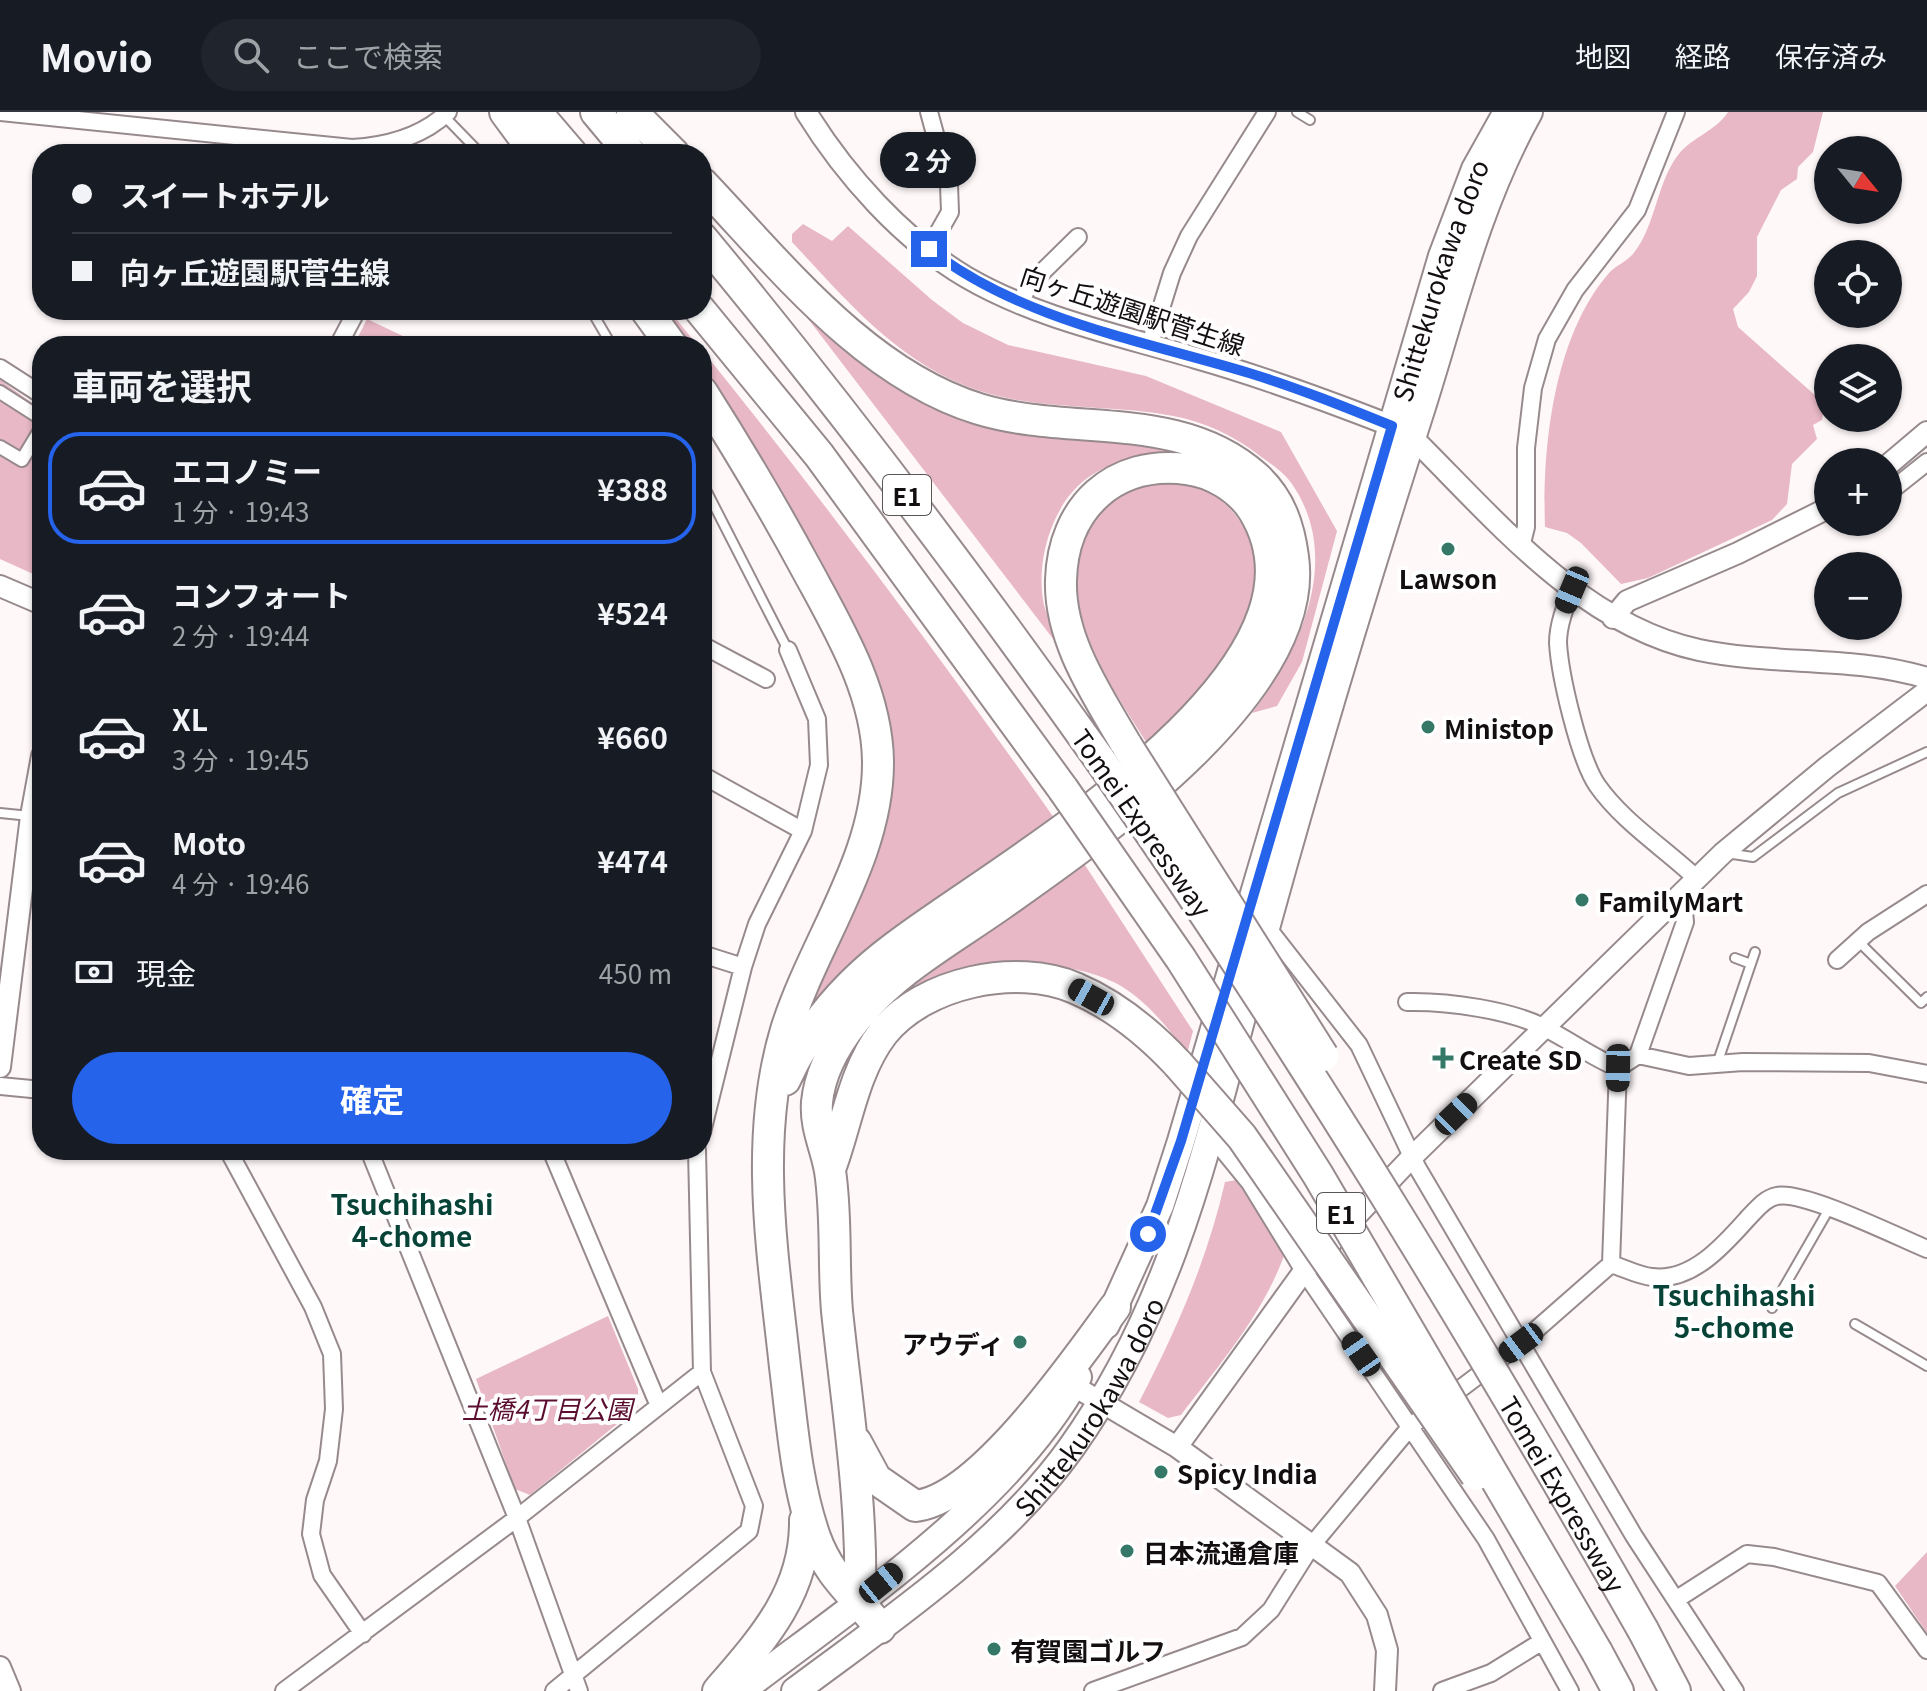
<!DOCTYPE html>
<html lang="ja">
<head>
<meta charset="utf-8">
<style>
	:root { --surface:#171b24; --page:#20242c; --text:#f1f3f6; --muted:#9ea1a6; --line:#363941; --accent:#2563eb }
	body { margin:0; font-family:Georgia,"Noto Sans JP",serif; background:var(--page); color:var(--text); height:100vh; display:flex; flex-direction:column; font-size:30px; white-space:nowrap }
	* { box-sizing:border-box; margin:0 }
	p { font-size:26px; color:var(--muted) }
	.icon { flex:none; width:44px; height:44px; fill:none; stroke:currentColor; stroke-width:2; stroke-linecap:round; stroke-linejoin:round }
	.map { position:relative; flex:1; overflow:hidden }
	.drawer { position:absolute; left:32px; top:224px; width:680px; height:824px; display:flex; flex-direction:column; background:var(--surface); border-radius:32px; box-shadow:0 2px 6px #0004 }
	.drawer>* { flex:none }
	.hud { position:absolute; left:32px; top:32px; width:680px; height:176px; border-radius:32px; box-shadow:0 2px 6px #0004; display:grid; align-content:center; height:176px; padding:0 40px; background:var(--surface) }
	.needle { width:52px; rotate:120deg }
	.controls { position:absolute; left:1814px; top:24px; display:grid; gap:16px }
	.controls a { display:grid; place-items:center; width:88px; height:88px; border-radius:50%; background:var(--surface); box-shadow:0 2px 6px #0004; font-size:40px }
	.end { position:absolute; width:36px; height:36px; margin:-18px; border:10px solid #2563eb; background:#fff; box-shadow:0 0 0 4px #fff }
	.from { border-radius:50% }
	.bubble { position:absolute; height:56px; border-radius:28px; background:var(--surface); box-shadow:0 2px 6px #0004; font-size:26px; font-weight:700; line-height:56px; text-align:center }
	.car { position:absolute; width:24px; height:48px; margin:-24px -12px; border-radius:10px; box-shadow:0 0 6px 2px #0007; background:linear-gradient(#222 24%,#8ab4d8 0 40%,#222 0 76%,#8ab4d8 0 86%,#222 0) }
	.hud b { display:flex; align-items:center; gap:28px; height:76px; font-size:30px }
	.hud b+b { border-top:2px solid var(--line) }
	.hud i { width:20px; height:20px; background:var(--text) }
	ul { padding:0; list-style:none }
	li { display:flex; align-items:center; gap:24px; height:112px; margin:0 16px 12px; padding:0 24px; border:4px solid transparent; border-radius:32px }
	li div { flex:1 }
	li b { display:block; font-size:30px }
	li em { font-style:normal; font-weight:700 }
	li.on { border-color:var(--accent) }
	li>.icon { width:72px; height:72px; stroke-width:1.5 }
	h2 { padding:0 40px; font-size:36px; line-height:96px }
	.pay { display:flex; align-items:center; gap:20px; height:88px; padding:0 40px; font-size:30px }
	.pay p { margin-inline-start:auto }
	.button { display:flex; gap:16px; margin-top:auto; padding:16px 40px }
	.button a { flex:1; height:92px; border-radius:48px; background:var(--accent); color:#fff; font-size:32px; font-weight:700; line-height:92px; text-align:center }
	header { display:flex; align-items:center; gap:48px; box-sizing:border-box; height:112px; padding:0 40px; background:var(--surface); border-bottom:2px solid var(--line) }
	header strong { font-size:38px }
	nav { display:flex; gap:44px; margin-inline-start:auto; font-size:28px }
	.search { width:560px; height:72px; background:var(--page); display:flex; align-items:center; gap:20px; box-sizing:border-box; padding:0 28px; border-radius:44px; color:var(--muted); font-size:30px }
	.map>svg:first-child { display:block }
	.green { fill:#e8b8c6 }
	.lines { fill:none; stroke-linecap:round; stroke-linejoin:round }
	.service-casing { stroke:#978a8d; stroke-width:12 }
	.pedestrian-casing { stroke:#978a8d; stroke-width:16 }
	.minor-casing { stroke:#978a8d; stroke-width:20 }
	.tertiary-casing { stroke:#978a8d; stroke-width:24 }
	.primary-casing { stroke:#978a8d; stroke-width:30 }
	.motorway-casing { stroke:#978a8d; stroke-width:34 }
	.service { stroke:#fff; stroke-width:8 }
	.pedestrian { stroke:#fff; stroke-width:12 }
	.minor { stroke:#fff; stroke-width:16 }
	.tertiary { stroke:#fff; stroke-width:20 }
	.primary { stroke:#fff; stroke-width:26 }
	.motorway { stroke:#fff; stroke-width:30 }
	.motorway-bridge-casing { stroke:#978a8d; stroke-width:34; stroke-linecap:butt }
	.motorway-bridge { stroke:#fff; stroke-width:30 }
	.route { stroke:#2563eb; stroke-width:10 }
	.poi-dot { fill:#367868; stroke:#fff; stroke-width:3 }
	.labels { text-anchor:middle; dominant-baseline:central; stroke-width:8; stroke-linejoin:round; paint-order:stroke }
	.shield { fill:#fff; stroke:#5a5657; stroke-width:2 }
	.shield-label { font-size:24px; font-weight:bold; fill:#130e0f }
	.street-label { font-size:26px; fill:#130e0f; stroke:#fff }
	.poi-label { font-size:26px; font-weight:bold; fill:#130e0f; stroke:#fff; text-anchor:start }
	.park-label { font-size:26px; font-style:italic; fill:#5b0d2f; stroke:#fff }
	.neighbourhood-label { font-size:28px; font-weight:bold; fill:#084338; stroke:#fff }
</style>
</head>
<body>
<header>
<strong>Movio</strong>
<div class="search"><svg class="icon" aria-label="search" viewBox="0 0 24 24"><circle cx="10" cy="10" r="6"/><path d="M15 15l6 6"/></svg>ここで検索</div>
<nav><a>地図</a><a>経路</a><a>保存済み</a></nav>
</header>
<div class="map">
<svg width="1927" height="1579" viewBox="0 0 1927 1579">
	<rect width="100%" height="100%" fill="#fef8f9"/>
	<!-- green -->
	<path class="green" d="M1728 0H1823L1813 40 1798 55 1797 67 1781 78 1757 125V164L1749 180 1733 197 1738 215 1825 292 1822 308 1813 313 1817 327 1792 352 1787 392 1772 408 1648 466 1621 472 1581 431 1567 421 1545 415C1542 335 1554 224 1609 161 1615 154 1626 150 1633 142 1656 114 1656 72 1678 43 1692 25 1716 19 1728 0Z
		M803 112 832 129 848 114 932 188 963 211 1008 233 1146 264 1281 320 1337 419 1302 550 1277 594 1252 601C1301 538 1343 446 1292 372 1285 361 1271 352 1260 344 1235 324 1205 310 1173 304 1110 292 1042 299 980 279 900 253 848 190 792 130V122Z
		M773 161 916 276 1202 342C1134 342 1076 347 1050 420 1042 442 1039 470 1044 493 1049 512 1062 532 1070 549Z
		M660 198H669L698 234H684Z
		M367 207 424 234H377L358 225Z
		M702 238C827 393 945 551 1059 713L795 927 889 670 759 353 702 262Z
		M0 268 42 298V466L0 447Z
		M1146 370C1188 370 1215 372 1241 411 1295 494 1200 578 1150 636 1111 573 1053 497 1088 421 1100 394 1118 379 1146 370Z
		M1083 750 1193 919 1186 946 1176 935 1178 929C1161 908 1144 888 1121 874 1080 850 1012 848 965 855 948 858 930 868 913 874Z
		M1236 1068 1285 1141C1264 1201 1219 1253 1181 1303L1168 1306 1139 1290C1176 1219 1207 1149 1225 1070Z
		M608 1204 638 1277V1295L530 1383 515 1377 476 1267Z
		M1927 1440V1521L1895 1474Z"/>
	<g class="lines">
		<!-- service casing -->
		<g class="service-casing">
			<path id="service" d="M1297 0 1310 8
				M444 4 481 42
				M591 198 612 234
				M702 370 788 538
				M0 701 30 704
				M1726 741 1753 745 1838 681 1927 640
				M1858 829 1921 891 1927 885
				M1735 846 1751 852
				M1717 952 1755 840
				M1772 1196 1829 1097
				M1855 1212 1927 1254"/>
		</g>
		<!-- pedestrian casing -->
		<g class="pedestrian-casing">
			<path id="pedestrian" d="M0 280 42 307
				M0 335 22 348 42 315"/>
		</g>
		<!-- minor casing -->
		<g class="minor-casing">
			<path id="minor" d="M0 0 352 36C386 34 422 25 448 0
				M929 137 950 100 949 73 929 0
				M1021 192 1027 175 1078 125
				M1150 232 1172 161 1189 124 1267 0
				M338 234 357 198
				M0 256 42 283
				M1888 381 1927 350
				M1522 431 1526 415V336L1533 276 1547 227 1575 178 1637 98 1676 0
				M1572 478C1565 495 1558 513 1558 531 1560 564 1579 646 1597 673 1622 709 1664 736 1696 766
				M702 533 766 567
				M702 663 803 719
				M1266 814 1359 933 1417 1055 1634 1424 1735 1579
				M702 842 743 855
				M1837 848 1868 820 1927 782
				M1407 890C1447 889 1512 898 1547 917 1572 930 1592 945 1618 956
				M1638 943 1685 810 1682 779
				M1618 956 1638 943 1689 954 1743 950 1869 951 1927 962
				M0 974 42 978
				M702 1020 743 855 757 812 803 719 819 653 817 607 788 538
				M1210 1022 1250 1071 1304 1159 1486 1427 1570 1579
				M228 1038 313 1195 332 1242 334 1297 328 1349 315 1388 311 1422 322 1463 363 1522
				M369 1038 517 1406 579 1579
				M551 1038 659 1294
				M1611 1152C1624 1156 1639 1164 1652 1165 1692 1170 1724 1133 1748 1106 1756 1098 1765 1086 1777 1084 1803 1078 1898 1125 1927 1137
				M1677 1487 1747 1442 1774 1445 1878 1471 1927 1538
				M284 1579 517 1406 702 1260
				M554 1579 749 1419 754 1394 702 1260 697 1038
				M1093 1579 1242 1525 1271 1498 1312 1433 1411 1314 1521 1231 1611 1152 1618 956
				M1442 1579 1491 1561 1541 1530"/>
		</g>
		<!-- tertiary casing -->
		<g class="tertiary-casing">
			<path id="tertiary" d="M806 0C845 63 902 127 966 165 1036 206 1119 223 1196 246 1263 265 1328 289 1392 314L1411 324C1494 406 1581 513 1699 538 1775 554 1851 543 1927 566
				M1888 353 1927 320
				M0 474 42 492
				M1613 506 1627 489 1738 441 1828 396
				M0 955 31 704 42 644
				M1062 1267 1177 1335 1350 1461 1377 1503 1387 1538 1385 1579
				M1177 1335 1304 1159 1412 1045 1723 741 1827 655 1927 579
				M0 1555 10 1579"/>
		</g>
		<!-- primary casing -->
		<g class="primary-casing">
			<g id="primary">
				<path id="s1" d="M1106 1213 1160 1094 1181 1029 1442 144 1475 57 1507 0"/>
				<path d="M741 1579C855 1492 1008 1391 1078 1265"/>
				<path id="s2" d="M795 1579C890 1508 1001 1434 1071 1336 1173 1193 1206 1038 1251 871 1303 678 1361 485 1422 295 1454 194 1477 93 1529 0"/>
			</g>
		</g>
		<!-- motorway casing -->
		<g class="motorway-casing">
			<path id="motorway" d="M505 0 536 42
				M536 0 572 42
				M596 0 631 42
				M632 0 674 42
				M702 71C781 154 865 262 979 297 1071 325 1179 296 1256 365 1280 387 1289 414 1293 445 1312 578 1098 724 1002 792 951 828 893 859 854 909 835 933 820 960 817 990 815 1016 826 1035 830 1059 837 1104 833 1153 837 1199 847 1295 863 1392 860 1489
				M702 126C842 295 973 469 1100 648
				M646 198 672 234
				M700 198 819 343 1063 677
				M702 280C739 338 774 397 807 458 839 517 877 580 878 649 879 745 814 829 786 918 753 1028 773 1143 785 1255 792 1311 796 1371 815 1425 830 1467 855 1482 880 1516
				M785 968C809 914 848 870 895 835 994 758 1355 561 1253 398 1239 376 1212 360 1187 357 1114 348 1063 395 1061 468 1059 528 1098 584 1127 634
				M830 1057C847 1012 853 960 883 921 924 870 1016 851 1075 876 1115 893 1149 921 1178 952
				M856 1330 876 1367 915 1394C980 1388 1076 1248 1115 1195
				M1643 1518 1675 1579
				M1597 1540 1618 1579
				M718 1579C763 1527 806 1480 805 1408"/>
		</g>
		<!-- service -->
		<use href="#service" class="service"/>
		<!-- pedestrian -->
		<use href="#pedestrian" class="pedestrian"/>
		<!-- minor -->
		<use href="#minor" class="minor"/>
		<!-- tertiary -->
		<use href="#tertiary" class="tertiary"/>
		<!-- primary -->
		<use href="#primary" class="primary"/>
		<!-- motorway -->
		<use href="#motorway" class="motorway"/>
		<!-- motorway-bridge casing -->
		<g class="motorway-bridge-casing">
			<g id="motorway-bridge">
				<path d="M1127 634 1323 944"/>
				<path id="s3" d="M1100 648C1296 929 1473 1220 1643 1518"/>
				<path d="M1063 677 1181 847 1318 1063 1597 1540"/>
				<path d="M1178 952 1242 1025 1476 1363"/>
			</g>
		</g>
		<!-- motorway-bridge -->
		<use href="#motorway-bridge" class="motorway-bridge"/>
	</g>
	<g class="lines">
		<!-- route -->
		<path class="route" d="M929 137C1021 208 1140 228 1249 261 1298 276 1345 295 1392 314L1181 1029 1148 1122"/>
	</g>
	<!-- markers -->
	<g class="poi-dot">
		<circle cx="1448" cy="437" r="8"/>
		<circle cx="1428" cy="615" r="8"/>
		<circle cx="1582" cy="788" r="8"/>
		<path d="M1439 934h8v8h8v8h-8v8h-8v-8h-8v-8h8z"/>
		<circle cx="1020" cy="1230" r="8"/>
		<circle cx="1161" cy="1360" r="8"/>
		<circle cx="1127" cy="1439" r="8"/>
		<circle cx="994" cy="1537" r="8"/>
	</g>
	<g class="labels">
		<!-- shield labels -->
		<g class="shield">
			<rect x="883" y="363" width="48" height="40" rx="6"/>
			<rect x="1317" y="1081" width="48" height="40" rx="6"/>
		</g>
		<g class="shield-label">
			<text x="907" y="383">E1</text>
			<text x="1341" y="1101">E1</text>
		</g>
		<!-- street labels -->
		<g class="street-label">
			<text stroke="none"><textPath href="#s1" startOffset="1098">Shittekurokawa doro</textPath></text>
			<text transform="translate(1133 197) rotate(18)">向ヶ丘遊園駅菅生線</text>
			<text transform="translate(1143 710) rotate(55)">Tomei Expressway</text>
			<text stroke="none"><textPath href="#s2" startOffset="414">Shittekurokawa doro</textPath></text>
			<text stroke="none"><textPath href="#s3" startOffset="868">Tomei Expressway</textPath></text>
		</g>
		<!-- poi labels -->
		<g class="poi-label">
			<text x="1448" y="465" text-anchor="middle">Lawson</text>
			<text x="1444" y="615">Ministop</text>
			<text x="1598" y="788">FamilyMart</text>
			<text x="1459" y="946">Create SD</text>
			<text x="1004" y="1230" text-anchor="end">アウディ</text>
			<text x="1177" y="1360">Spicy India</text>
			<text x="1143" y="1439">日本流通倉庫</text>
			<text x="1010" y="1537">有賀園ゴルフ</text>
		</g>
		<!-- park labels -->
		<g class="park-label">
			<text x="547" y="1295">土橋4丁目公園</text>
		</g>
		<!-- neighbourhood labels -->
		<g class="neighbourhood-label">
			<text x="412" y="1091">Tsuchihashi<tspan x="412" dy="32">4-chome</tspan></text>
			<text x="1734" y="1182">Tsuchihashi<tspan x="1734" dy="32">5-chome</tspan></text>
		</g>
	</g>
</svg>
<div class="controls">
<a><svg class="needle" viewBox="-14 -14 28 28"><path d="M0-13l5 13h-10z" fill="#e53935"/><path d="M0 13l5-13h-10z" fill="#9ea1a6"/></svg></a>
<a><svg class="icon" aria-label="locate" viewBox="0 0 24 24"><circle cx="12" cy="12" r="6"/><path d="M12 2v4M12 18v4M2 12h4M18 12h4"/></svg></a>
<a><svg class="icon" aria-label="layers" viewBox="0 0 24 24"><path d="M12 4l9 5-9 5-9-5zM3 14l9 5 9-5"/></svg></a>
<a>+</a>
<a>−</a>
</div>
<i class="end from" style="left:1148px;top:1122px"></i>
<i class="end" style="left:929px;top:137px"></i>
<div class="bubble" style="left:880px;top:20px;width:96px">2 分</div>
<i class="car" style="left:1572px;top:478px;rotate:203deg"></i>
<i class="car" style="left:1091px;top:885px;rotate:299deg"></i>
<i class="car" style="left:1618px;top:956px;rotate:181deg"></i>
<i class="car" style="left:1456px;top:1002px;rotate:46deg"></i>
<i class="car" style="left:1521px;top:1231px;rotate:233deg"></i>
<i class="car" style="left:1361px;top:1242px;rotate:325deg"></i>
<i class="car" style="left:881px;top:1471px;rotate:51deg"></i>
<div class="hud">
<b><i class="from"></i>スイートホテル</b>
<b><i></i>向ヶ丘遊園駅菅生線</b>
</div>
<section class="drawer">
<h2>車両を選択</h2>
<ul>
<li class="on"><svg class="icon" aria-label="car" viewBox="0 0 24 24"><path d="M5 17H2v-5l4-1 3-4h7l3 4 3 1v5h-3M9 17h6M6 11h13"/><circle cx="7" cy="17" r="2"/><circle cx="17" cy="17" r="2"/></svg><div><b>エコノミー</b><p>1 分 · 19:43</p></div><em>¥388</em></li>
<li><svg class="icon" aria-label="car" viewBox="0 0 24 24"><path d="M5 17H2v-5l4-1 3-4h7l3 4 3 1v5h-3M9 17h6M6 11h13"/><circle cx="7" cy="17" r="2"/><circle cx="17" cy="17" r="2"/></svg><div><b>コンフォート</b><p>2 分 · 19:44</p></div><em>¥524</em></li>
<li><svg class="icon" aria-label="car" viewBox="0 0 24 24"><path d="M5 17H2v-5l4-1 3-4h7l3 4 3 1v5h-3M9 17h6M6 11h13"/><circle cx="7" cy="17" r="2"/><circle cx="17" cy="17" r="2"/></svg><div><b>XL</b><p>3 分 · 19:45</p></div><em>¥660</em></li>
<li><svg class="icon" aria-label="car" viewBox="0 0 24 24"><path d="M5 17H2v-5l4-1 3-4h7l3 4 3 1v5h-3M9 17h6M6 11h13"/><circle cx="7" cy="17" r="2"/><circle cx="17" cy="17" r="2"/></svg><div><b>Moto</b><p>4 分 · 19:46</p></div><em>¥474</em></li>
</ul>
<div class="pay"><svg class="icon" aria-label="cash" viewBox="0 0 24 24"><path d="M3 7h18v10H3z"/><circle cx="12" cy="12" r="2"/></svg>現金<p>450 m</p></div>
<div class="button"><a>確定</a></div>
</section>
</div>
</body>
</html>
